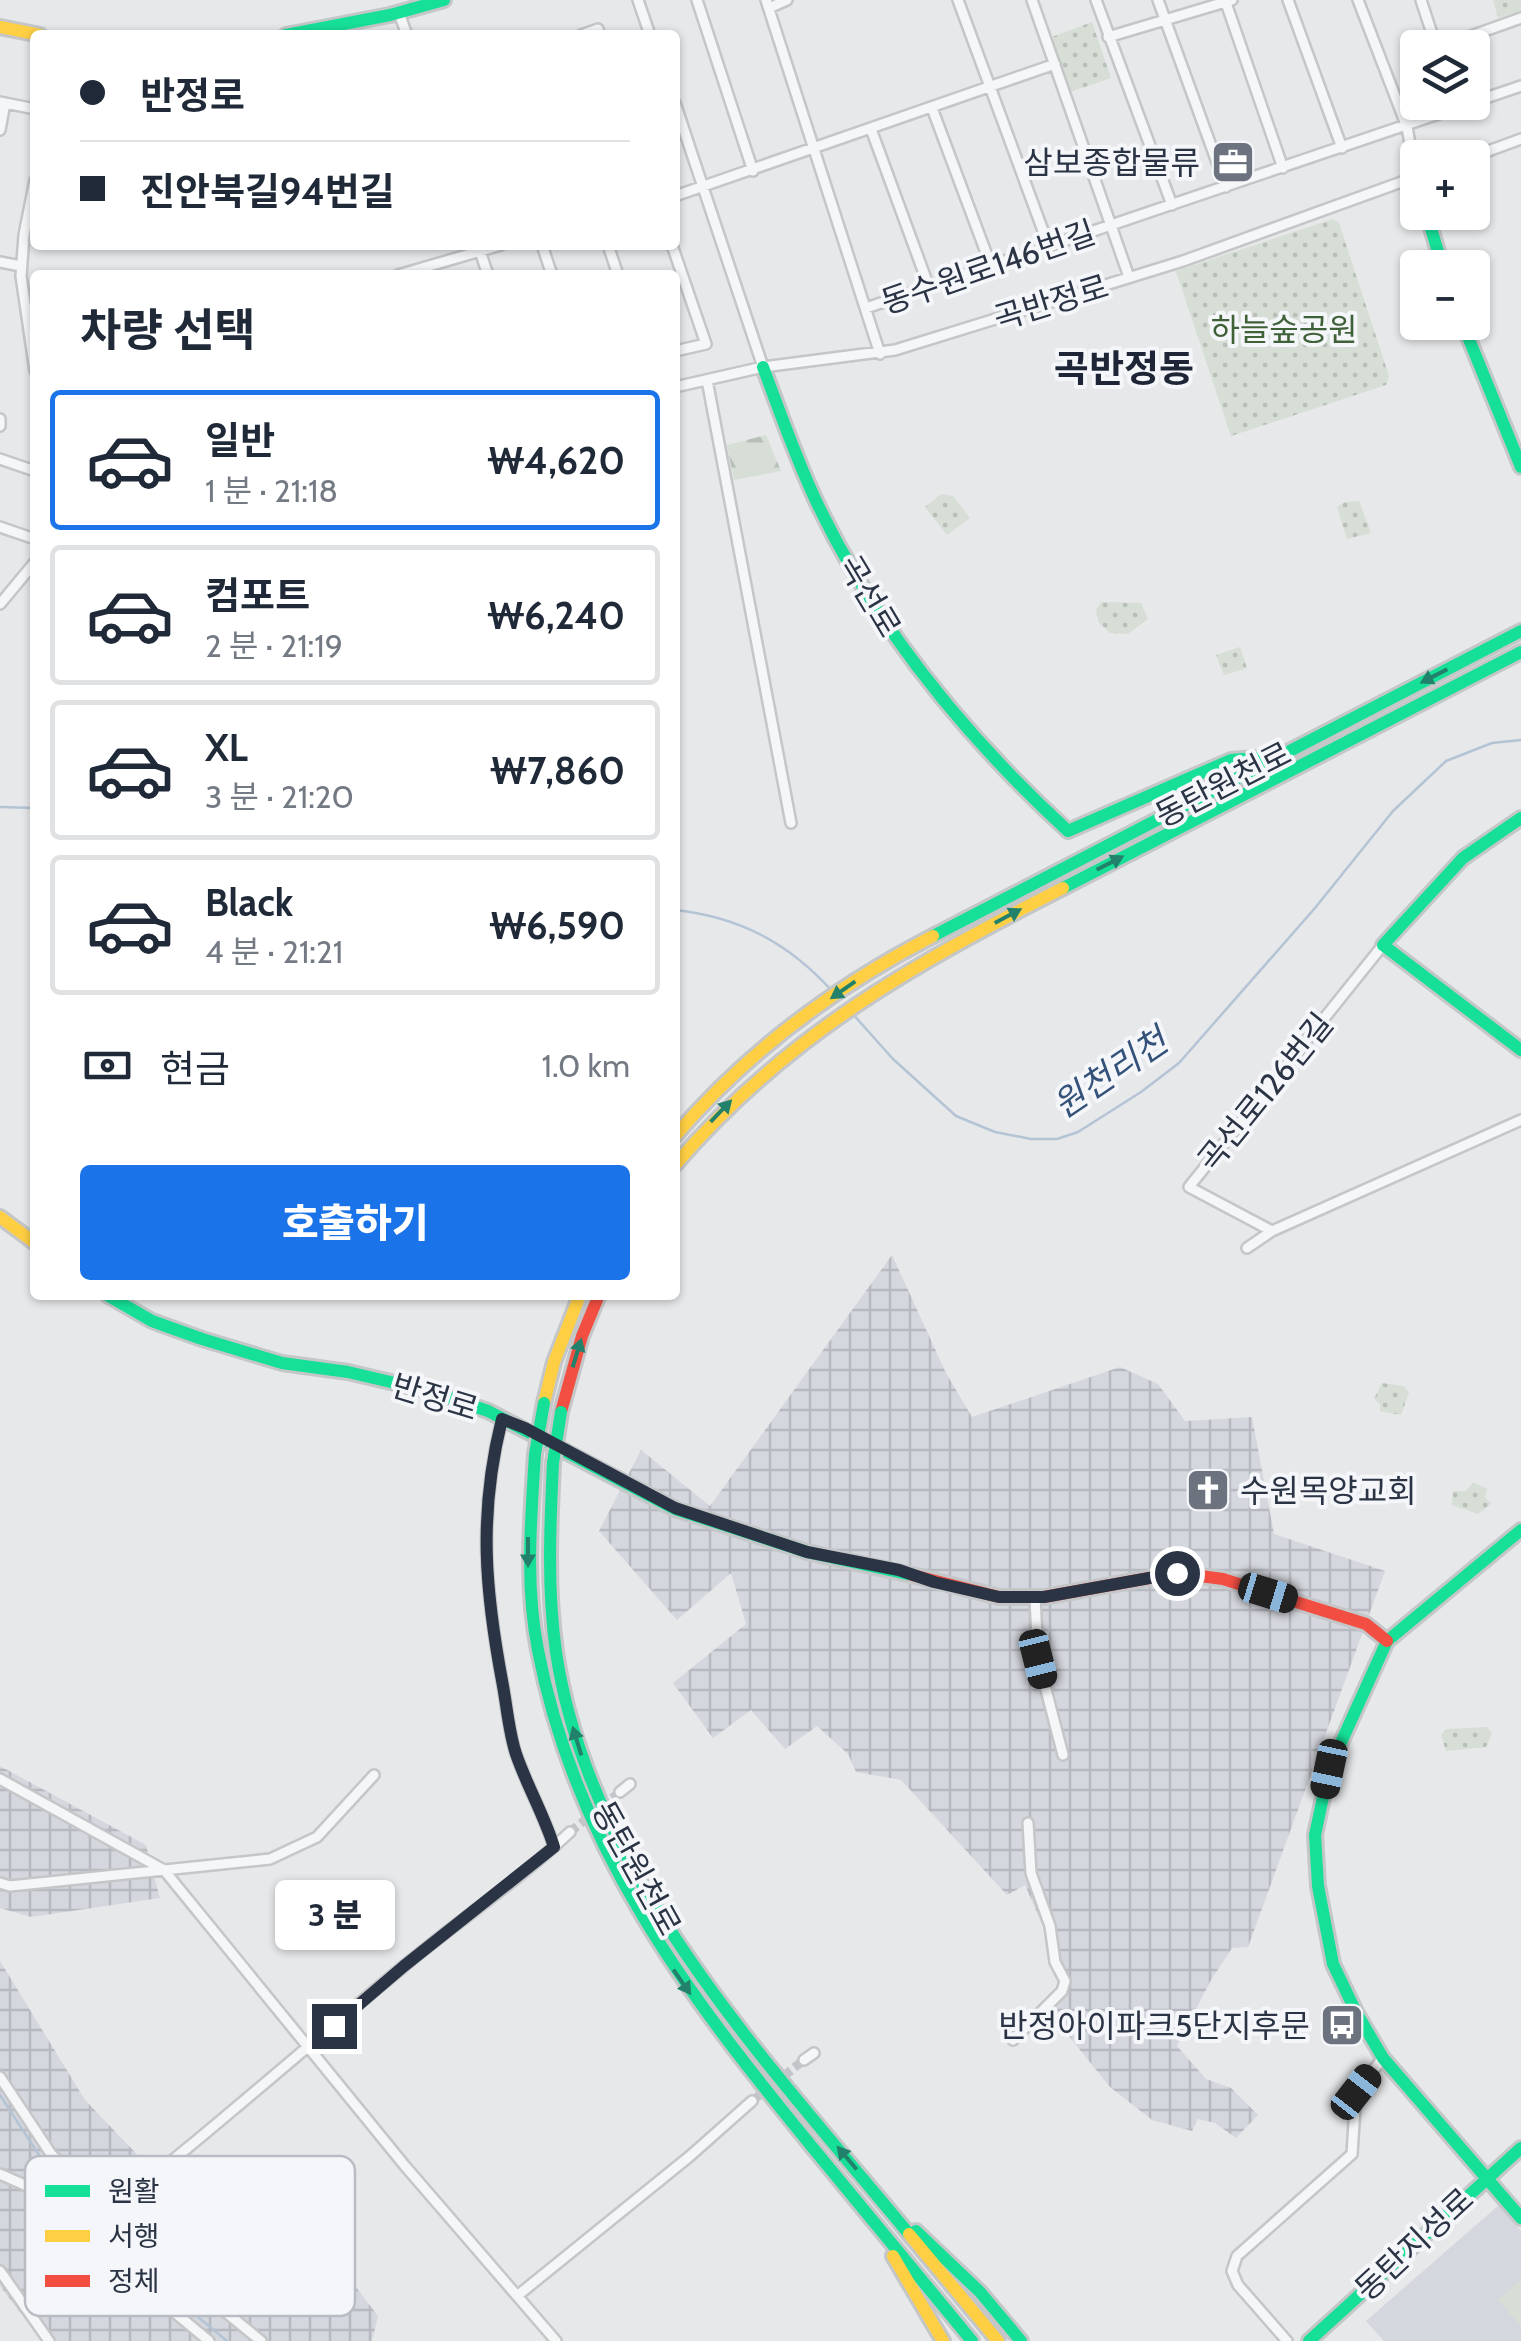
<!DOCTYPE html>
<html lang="ko">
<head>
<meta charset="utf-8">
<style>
	:root { --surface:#fff; --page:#f2f2f3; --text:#1f2937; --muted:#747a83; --line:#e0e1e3; --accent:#1a73e8 }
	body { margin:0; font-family:Cabin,"Noto Sans KR",sans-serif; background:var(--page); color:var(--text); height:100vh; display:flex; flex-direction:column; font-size:38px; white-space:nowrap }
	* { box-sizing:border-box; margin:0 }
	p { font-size:32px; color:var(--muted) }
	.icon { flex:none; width:55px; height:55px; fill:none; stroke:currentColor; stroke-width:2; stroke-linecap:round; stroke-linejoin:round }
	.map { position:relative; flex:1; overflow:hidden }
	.panel { position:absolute; left:30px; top:270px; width:650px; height:1030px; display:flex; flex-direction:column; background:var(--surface); border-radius:10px; box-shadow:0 2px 8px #0004 }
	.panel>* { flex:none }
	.hud { position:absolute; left:30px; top:30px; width:650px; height:220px; border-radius:10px; box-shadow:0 2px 8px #0004; display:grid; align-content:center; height:220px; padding:0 50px; background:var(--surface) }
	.tools { position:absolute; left:1400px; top:30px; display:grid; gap:20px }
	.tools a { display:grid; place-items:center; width:90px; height:90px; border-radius:10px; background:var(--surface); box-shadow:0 2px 8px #0004; font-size:50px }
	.end { position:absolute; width:45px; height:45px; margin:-22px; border:12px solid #2b3445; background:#fff; box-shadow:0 0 0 5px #fff }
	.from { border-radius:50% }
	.bubble { position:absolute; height:70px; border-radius:10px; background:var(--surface); box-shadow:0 2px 8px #0004; font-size:32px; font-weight:800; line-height:70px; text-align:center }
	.car { position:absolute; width:30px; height:60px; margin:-30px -15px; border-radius:12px; box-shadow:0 0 8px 2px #0007; background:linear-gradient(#222 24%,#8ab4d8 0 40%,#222 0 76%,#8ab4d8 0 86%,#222 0) }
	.hud b { display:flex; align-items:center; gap:35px; height:95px; font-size:38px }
	.hud b+b { border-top:2px solid var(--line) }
	.hud i { width:25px; height:25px; background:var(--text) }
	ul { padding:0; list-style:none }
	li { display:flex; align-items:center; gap:30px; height:140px; margin:0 20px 15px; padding:0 30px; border:5px solid var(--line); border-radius:10px }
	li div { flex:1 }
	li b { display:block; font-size:38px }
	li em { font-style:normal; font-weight:800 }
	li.active { border-color:var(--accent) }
	li>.icon { width:90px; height:90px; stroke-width:1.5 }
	h2 { padding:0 50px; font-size:45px; line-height:120px }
	.pay { display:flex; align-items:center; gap:25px; height:110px; padding:0 50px; font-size:38px }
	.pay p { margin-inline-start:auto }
	.cta { display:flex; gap:20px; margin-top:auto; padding:20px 50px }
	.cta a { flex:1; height:115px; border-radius:10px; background:var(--accent); color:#fff; font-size:40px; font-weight:800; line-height:115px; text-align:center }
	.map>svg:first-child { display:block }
	.built { fill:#d4d7dd }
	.industrial { fill:url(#industrial-grid) }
	.forest { fill:url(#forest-firs) }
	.park { fill:url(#park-dots) }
	.pitch { fill:#d6ded6 }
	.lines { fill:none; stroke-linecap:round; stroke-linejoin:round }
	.stream { stroke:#b4c4d5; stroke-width:2.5 }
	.street-tunnel { stroke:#c1c4c9; stroke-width:9; stroke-dasharray:9 4.5; stroke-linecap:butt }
	.street-casing { stroke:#c4c6c8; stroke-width:14 }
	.fast-casing { stroke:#c4c6c8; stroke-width:18 }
	.slow-casing { stroke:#c4c6c8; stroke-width:18 }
	.jam-casing { stroke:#c4c6c8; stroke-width:18 }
	.street { stroke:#f5f6f7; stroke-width:9 }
	.fast { stroke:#16e098; stroke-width:12 }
	.slow { stroke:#ffcf43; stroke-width:12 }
	.jam { stroke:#f24e42; stroke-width:12 }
	.fast-bridge-casing { stroke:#c4c6c8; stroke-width:18; stroke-linecap:butt }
	.fast-bridge { stroke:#16e098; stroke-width:12 }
	.oneway { fill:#22816a }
	.route { stroke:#2b3445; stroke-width:12 }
	.labels { text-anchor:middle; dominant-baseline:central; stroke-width:8; stroke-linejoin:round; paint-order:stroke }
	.poi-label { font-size:32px; fill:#2b3445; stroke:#f4f6f9; text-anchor:end }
	.street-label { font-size:32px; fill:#2b3445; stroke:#f4f6f9 }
	.park-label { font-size:32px; fill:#3f6138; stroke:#f4f6f9 }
	.water-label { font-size:35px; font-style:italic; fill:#34527a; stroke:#f4f6f9 }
	.quarter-label { font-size:38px; font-weight:bold; fill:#1d2536; stroke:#f4f6f9 }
	.key { fill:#f4f6f9; stroke:#b8bcc3; stroke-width:2.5 }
	.key-label { font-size:28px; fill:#2b3445 }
</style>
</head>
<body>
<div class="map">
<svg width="1521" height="2341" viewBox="0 0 1521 2341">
	<defs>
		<pattern id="industrial-grid" width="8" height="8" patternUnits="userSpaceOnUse" patternTransform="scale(2.5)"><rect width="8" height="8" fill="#d4d7dd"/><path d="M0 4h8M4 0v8" fill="none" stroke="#b6b9bf"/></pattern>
		<pattern id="forest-firs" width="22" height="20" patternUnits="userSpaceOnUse" patternTransform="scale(2.5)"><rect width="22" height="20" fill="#d6ded6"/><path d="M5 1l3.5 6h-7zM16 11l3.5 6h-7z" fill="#b8bfb9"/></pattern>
		<pattern id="park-dots" width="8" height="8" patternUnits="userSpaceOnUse" patternTransform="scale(2.5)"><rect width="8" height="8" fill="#d6ded6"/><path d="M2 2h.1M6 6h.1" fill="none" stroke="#b8bfb9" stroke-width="1.8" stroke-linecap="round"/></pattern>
	</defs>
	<rect width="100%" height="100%" fill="#e6e8ea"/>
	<!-- built -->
	<path class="built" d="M1499 2205 1521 2231V2341H1384L1366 2321Z"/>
	<!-- industrial -->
	<path class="industrial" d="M892 1255 946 1373 972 1417 1120 1367 1158 1384 1185 1421 1252 1417 1274 1534 1385 1571 1248 1947 1232 1948 1211 1980 1177 2046 1206 2079 1231 2088 1258 2115 1236 2138 1215 2123 1198 2119 1192 2131 1152 2120 1110 2087 1047 2009 1065 1977 1025 1885 1007 1895 901 1780 856 1772 848 1754 817 1726 785 1749 751 1710 713 1738 673 1683 746 1624 731 1573 677 1620 599 1531 641 1450 710 1506Z
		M0 1766 146 1845 160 1898 31 1917 0 1908Z
		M0 1961 85 2100 149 2167 253 2259 304 2219 378 2316 372 2341H42L0 2286Z"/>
	<!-- forest -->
	<path class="forest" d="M766 435 781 471 734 480 727 445Z"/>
	<!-- park -->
	<path class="park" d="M1493 0H1521V11L1498 18Z
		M1092 22 1111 78 1070 92 1052 37Z
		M1333 219 1339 223 1389 376 1386 385 1231 436 1176 271Z
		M941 494 953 496 970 518 947 535 925 507Z
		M1359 501 1371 533 1347 539 1337 507 1345 502Z
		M1101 602 1141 603 1148 619 1128 634 1110 633 1099 623 1096 610Z
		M1240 647 1247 668 1224 675 1216 655Z
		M1382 1383 1403 1386 1409 1392 1401 1415 1380 1411V1404L1374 1399Z
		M1473 1482 1487 1489 1485 1497 1491 1504 1478 1514 1452 1505 1453 1491H1466Z
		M1487 1727 1492 1734 1486 1747 1446 1751 1441 1735 1446 1729Z"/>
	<!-- pitch -->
	<path class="pitch" d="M1521 2279V2327L1498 2300Z"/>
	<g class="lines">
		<!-- stream -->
		<path class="stream" d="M0 807 35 808
			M675 910C740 917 789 943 833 992
			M851 1012 893 1059 956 1116 995 1132 1031 1139H1057L1078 1132 1141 1092 1179 1063 1315 908 1393 811 1446 761 1492 743 1521 740
			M0 2095 48 2169 95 2217
			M100 2223 134 2264 227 2341"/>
		<!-- street-tunnel -->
		<path class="street-tunnel" d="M570 1832 620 1792
			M752 2101 804 2060"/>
		<!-- street casing -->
		<g class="street-casing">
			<path id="street" d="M638 0 650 35
				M697 0 753 171
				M766 0 880 354
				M958 0 1049 247
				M1032 0 1129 277
				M1096 0 1172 205
				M1158 0 1226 187
				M1225 0 1283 168
				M1288 0 1342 148
				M1358 0 1407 127 1416 177
				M1421 0 1436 46
				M769 8 787 0
				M399 13 407 35
				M581 35 598 29 600 35
				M1108 37 1232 0
				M1437 48 1521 18
				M0 102 35 109
				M675 103 763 367
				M932 108 991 266
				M871 129 929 287
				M0 130 5 103
				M1469 158 1521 139
				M35 180 24 235 21 276 35 371
				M675 196 1055 64
				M478 245 488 275
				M542 245 552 275
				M608 245 618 275
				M672 245 706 344 675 351
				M0 262 21 266
				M398 275 501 245
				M866 308 1521 86
				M707 380 791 823
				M675 387 763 367 895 350 1183 261 1418 176
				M0 419V426
				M0 459 35 471
				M0 527 35 539
				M0 604 35 562
				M1383 945 1189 1187 1272 1231 1521 1120
				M1247 1248 1272 1231
				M502 1419C478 1515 485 1590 503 1686 507 1708 509 1733 516 1754 527 1786 544 1815 554 1847
				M1035 1597 1038 1659 1063 1755
				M0 1779 164 1870 405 2166 556 2341
				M620 1792 630 1784
				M0 1883 10 1886 270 1859 317 1837 374 1775
				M1013 2040 1062 1991 1065 1981 1055 1962 1050 1926 1031 1873 1028 1823
				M804 2060 814 2053
				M0 2077 51 2154 140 2242 261 2341
				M0 2174 54 2198 127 2273 209 2341
				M84 2230C194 2147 297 2054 403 1967 458 1921 518 1881 570 1832
				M0 2271 49 2341
				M517 2296 690 2156 752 2101
				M1287 2341 1238 2285 1232 2271 1237 2256 1352 2154 1356 2092 1383 2058"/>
		</g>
		<!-- fast casing -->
		<g class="fast-casing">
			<path id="fast" d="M286 35 390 15 444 0
				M1416 177 1418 182
				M1426 212 1443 268
				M1462 322 1521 467
				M763 367C780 412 796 459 817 503 877 629 966 737 1068 831L1231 760 1268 757
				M1521 818 1463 858 1383 945 1521 1050
				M1063 888 1521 652
				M933 936 1521 631
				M107 1295 152 1321 202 1339 282 1363 348 1372 429 1391 488 1411 675 1509 807 1552 912 1575
				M535 1454C531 1519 525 1586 538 1650 576 1849 688 1995 813 2148 866 2212 919 2277 972 2341
				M553 1463C550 1526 547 1589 556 1652 589 1877 770 2065 909 2234
				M1521 1530 1387 1641 1329 1769 1315 1835 1318 1886 1333 1964 1356 2012 1383 2058 1521 2218
				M916 2231 980 2292 1021 2341
				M1309 2341 1521 2148"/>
		</g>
		<!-- slow casing -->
		<g class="slow-casing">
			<path id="slow" d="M0 27 40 35
				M675 1136C746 1053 836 986 933 936
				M675 1165C786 1035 914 964 1063 888
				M0 1217 35 1243
				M544 1403 554 1362 580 1295
				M909 2234 998 2341
				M893 2256 943 2341"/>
		</g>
		<!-- jam casing -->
		<g class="jam-casing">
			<path id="jam" d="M561 1412 582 1336 599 1295
				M912 1575 999 1597H1044L1177 1573 1223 1579 1366 1624 1387 1641"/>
		</g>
		<!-- street -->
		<use href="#street" class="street"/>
		<!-- fast -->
		<use href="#fast" class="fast"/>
		<!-- slow -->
		<use href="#slow" class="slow"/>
		<!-- jam -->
		<use href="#jam" class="jam"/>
		<!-- fast-bridge casing -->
		<g class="fast-bridge-casing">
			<path id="fast-bridge" d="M535 1454 544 1403
				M553 1463 561 1412"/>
		</g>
		<!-- fast-bridge -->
		<use href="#fast-bridge" class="fast-bridge"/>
	</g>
	<!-- one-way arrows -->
	<defs><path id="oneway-solid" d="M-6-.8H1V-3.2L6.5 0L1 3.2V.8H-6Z" transform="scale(2.5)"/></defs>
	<g class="oneway">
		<use href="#oneway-solid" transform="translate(1434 676) rotate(153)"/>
		<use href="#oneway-solid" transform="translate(1110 863) rotate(-27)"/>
		<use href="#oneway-solid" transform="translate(1008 916) rotate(-28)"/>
		<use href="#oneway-solid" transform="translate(843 990) rotate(145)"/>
		<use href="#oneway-solid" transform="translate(721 1111) rotate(-46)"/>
		<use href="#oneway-solid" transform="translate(577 1353) rotate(-73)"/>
		<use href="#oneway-solid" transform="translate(528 1552) rotate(90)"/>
		<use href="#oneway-solid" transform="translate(577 1741) rotate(-107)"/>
		<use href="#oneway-solid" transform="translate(682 1982) rotate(55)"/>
		<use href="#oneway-solid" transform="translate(847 2158) rotate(-130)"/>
	</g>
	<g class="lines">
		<!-- route -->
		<path class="route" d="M334 2026 404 1966 554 1847C544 1815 527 1786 516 1754 509 1733 507 1708 503 1686 485 1591 478 1515 502 1419L525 1428 675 1508 807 1552 899 1570 934 1582 999 1597H1044L1177 1573"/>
	</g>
	<!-- icons -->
	<defs>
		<g id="office-square" transform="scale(2.25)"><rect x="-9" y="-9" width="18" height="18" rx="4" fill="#6c737f" stroke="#f4f6f9"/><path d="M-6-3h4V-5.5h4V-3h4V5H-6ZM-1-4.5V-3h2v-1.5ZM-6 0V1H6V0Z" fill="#fff"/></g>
		<g id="church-square" transform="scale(2.25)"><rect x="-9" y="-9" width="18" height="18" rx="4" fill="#6c737f" stroke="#f4f6f9"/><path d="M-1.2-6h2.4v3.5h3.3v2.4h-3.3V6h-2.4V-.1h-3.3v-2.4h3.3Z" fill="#fff"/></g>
		<g id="bus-square" transform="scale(2.25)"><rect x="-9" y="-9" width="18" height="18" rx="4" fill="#6c737f" stroke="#f4f6f9"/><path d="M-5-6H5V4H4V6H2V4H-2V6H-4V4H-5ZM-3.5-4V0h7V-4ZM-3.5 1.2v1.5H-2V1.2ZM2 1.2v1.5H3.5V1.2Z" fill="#fff"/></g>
	</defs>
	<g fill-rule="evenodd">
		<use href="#office-square" x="1233" y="162"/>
		<use href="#church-square" x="1208" y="1490"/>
		<use href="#bus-square" x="1342" y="2025"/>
	</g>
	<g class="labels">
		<!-- poi labels -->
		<g class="poi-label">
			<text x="1200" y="162">삼보종합물류</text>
			<text x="1240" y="1490" text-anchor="start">수원목양교회</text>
			<text x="1310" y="2025">반정아이파크5단지후문</text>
		</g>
		<!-- street labels -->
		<g class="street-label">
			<text transform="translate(988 267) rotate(-19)">동수원로146번길</text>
			<text transform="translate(1051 302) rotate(-17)">곡반정로</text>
			<text transform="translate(870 596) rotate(59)">곡선로</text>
			<text transform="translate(1223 784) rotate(-27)">동탄원천로</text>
			<text transform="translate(1265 1092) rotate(-51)">곡선로126번길</text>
			<text transform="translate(435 1397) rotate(17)">반정로</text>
			<text transform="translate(637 1868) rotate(61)">동탄원천로</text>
			<text transform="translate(1414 2244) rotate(-43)">동탄지성로</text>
		</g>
		<!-- park labels -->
		<g class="park-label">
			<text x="1284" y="329">하늘숲공원</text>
		</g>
		<!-- water labels -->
		<g class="water-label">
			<text transform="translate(1110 1073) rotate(-34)">원천리천</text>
		</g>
		<!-- quarter labels -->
		<g class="quarter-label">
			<text x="1124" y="368">곡반정동</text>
		</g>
	</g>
	<!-- legend -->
	<rect x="25" y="2156" width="330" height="160" rx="15" class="key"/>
	<rect x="45" y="2185" width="45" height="12" fill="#16e098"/>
	<rect x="45" y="2230" width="45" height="12" fill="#ffcf43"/>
	<rect x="45" y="2275" width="45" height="12" fill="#f24e42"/>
	<g class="key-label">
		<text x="108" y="2201">원활</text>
		<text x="108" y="2246">서행</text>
		<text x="108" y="2291">정체</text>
	</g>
</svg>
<div class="tools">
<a><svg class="icon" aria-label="layers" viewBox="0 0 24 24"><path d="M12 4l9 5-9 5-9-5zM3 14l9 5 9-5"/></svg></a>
<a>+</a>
<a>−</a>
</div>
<i class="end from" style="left:1177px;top:1573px"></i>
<i class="end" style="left:334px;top:2026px"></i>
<div class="bubble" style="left:275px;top:1880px;width:120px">3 분</div>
<i class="car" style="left:1268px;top:1593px;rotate:107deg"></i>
<i class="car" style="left:1038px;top:1659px;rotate:166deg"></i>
<i class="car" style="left:1329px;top:1769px;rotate:192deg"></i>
<i class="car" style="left:1356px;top:2092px;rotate:38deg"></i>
<div class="hud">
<b><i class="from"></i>반정로</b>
<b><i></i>진안북길94번길</b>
</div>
<section class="panel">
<h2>차량 선택</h2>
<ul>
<li class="active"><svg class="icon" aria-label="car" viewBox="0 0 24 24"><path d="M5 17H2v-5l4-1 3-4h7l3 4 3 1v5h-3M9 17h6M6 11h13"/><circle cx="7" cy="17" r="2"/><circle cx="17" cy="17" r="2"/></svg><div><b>일반</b><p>1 분 · 21:18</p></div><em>₩4,620</em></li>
<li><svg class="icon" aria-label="car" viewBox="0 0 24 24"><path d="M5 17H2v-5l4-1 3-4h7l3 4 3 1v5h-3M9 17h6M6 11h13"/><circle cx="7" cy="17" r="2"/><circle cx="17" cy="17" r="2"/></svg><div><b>컴포트</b><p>2 분 · 21:19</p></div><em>₩6,240</em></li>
<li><svg class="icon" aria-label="car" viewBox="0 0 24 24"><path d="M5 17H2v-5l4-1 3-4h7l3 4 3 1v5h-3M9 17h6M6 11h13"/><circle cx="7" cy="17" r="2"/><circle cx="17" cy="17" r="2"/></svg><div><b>XL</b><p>3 분 · 21:20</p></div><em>₩7,860</em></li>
<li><svg class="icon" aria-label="car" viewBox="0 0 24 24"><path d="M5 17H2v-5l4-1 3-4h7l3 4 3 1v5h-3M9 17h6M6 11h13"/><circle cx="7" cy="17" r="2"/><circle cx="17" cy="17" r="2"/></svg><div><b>Black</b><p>4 분 · 21:21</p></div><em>₩6,590</em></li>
</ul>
<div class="pay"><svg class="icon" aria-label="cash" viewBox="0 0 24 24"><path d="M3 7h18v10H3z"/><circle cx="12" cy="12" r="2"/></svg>현금<p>1.0 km</p></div>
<div class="cta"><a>호출하기</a></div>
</section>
</div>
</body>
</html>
